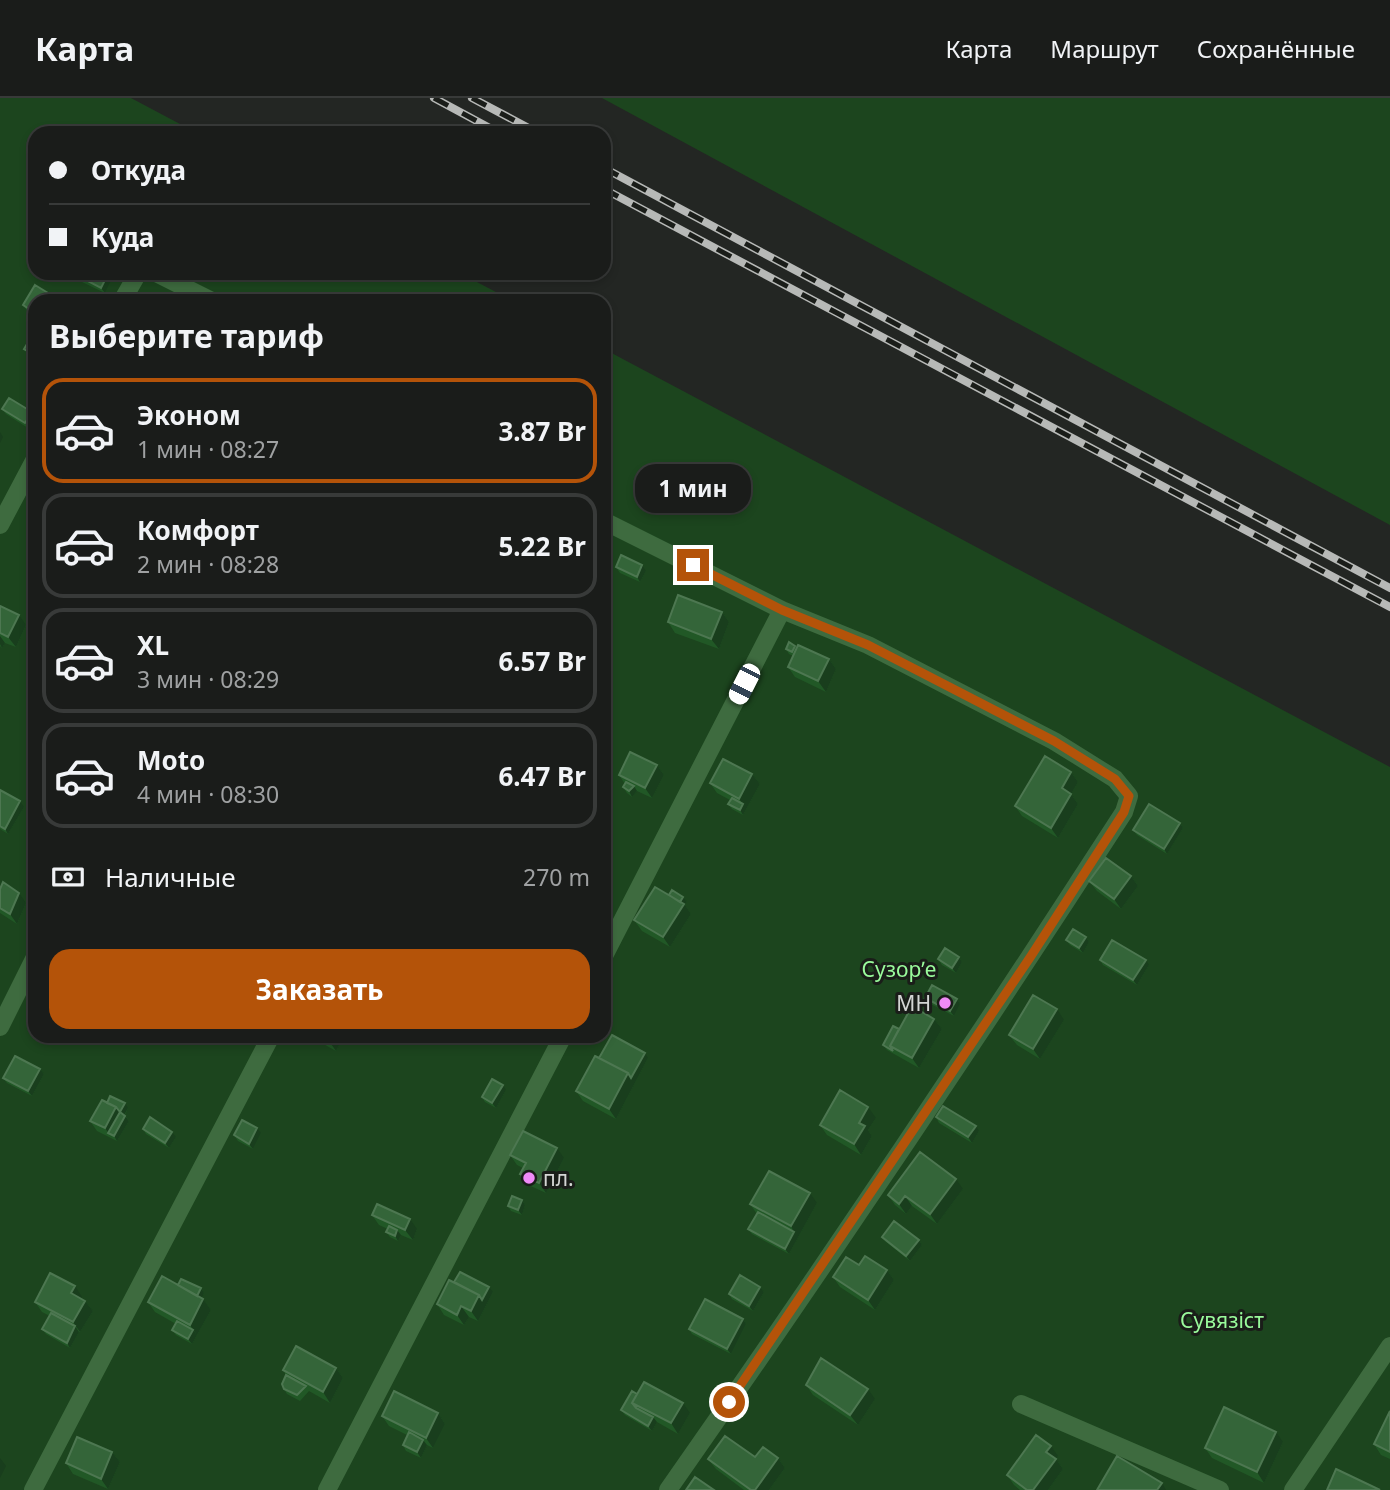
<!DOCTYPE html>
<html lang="ru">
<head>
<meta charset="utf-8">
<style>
	:root { --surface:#1a1c1a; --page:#272927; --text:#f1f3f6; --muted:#9fa1a2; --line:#383a39; --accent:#b45309 }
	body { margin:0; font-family:"Noto Sans",sans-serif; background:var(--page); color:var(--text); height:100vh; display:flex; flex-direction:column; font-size:26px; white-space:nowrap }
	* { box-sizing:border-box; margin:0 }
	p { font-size:23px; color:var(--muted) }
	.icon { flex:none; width:38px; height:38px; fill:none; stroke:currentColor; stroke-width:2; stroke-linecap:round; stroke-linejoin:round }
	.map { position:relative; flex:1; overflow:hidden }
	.sheet { position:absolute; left:28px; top:196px; width:583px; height:749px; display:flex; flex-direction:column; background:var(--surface); border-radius:21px; box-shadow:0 4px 10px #0003,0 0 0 2px var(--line) }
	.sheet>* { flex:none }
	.banner { position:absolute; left:28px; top:28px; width:583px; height:154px; border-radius:21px; box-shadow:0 4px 10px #0003,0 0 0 2px var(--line); display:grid; align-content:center; height:154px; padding:0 21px; background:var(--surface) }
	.end { position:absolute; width:32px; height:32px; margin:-16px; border:9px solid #b45309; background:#fff; box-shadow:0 0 0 4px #fff }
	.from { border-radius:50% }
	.bubble { position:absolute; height:49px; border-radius:21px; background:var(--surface); box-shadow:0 4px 10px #0003,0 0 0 2px var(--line); font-size:23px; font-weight:700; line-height:49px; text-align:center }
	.car { position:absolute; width:21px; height:42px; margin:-21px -10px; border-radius:9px; box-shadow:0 0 5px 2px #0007; background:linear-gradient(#fff 24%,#345 0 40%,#fff 0 76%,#345 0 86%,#fff 0) }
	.banner b { display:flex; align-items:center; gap:24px; height:66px; font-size:26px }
	.banner b+b { border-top:2px solid var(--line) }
	.banner i { width:18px; height:18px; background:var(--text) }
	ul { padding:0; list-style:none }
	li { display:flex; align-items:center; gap:21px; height:105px; margin:0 14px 10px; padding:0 7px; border:4px solid var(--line); border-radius:21px }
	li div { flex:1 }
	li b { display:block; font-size:26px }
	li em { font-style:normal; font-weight:700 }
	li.on { border-color:var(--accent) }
	li>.icon { width:63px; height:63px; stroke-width:1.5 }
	h2 { padding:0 21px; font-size:32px; line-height:84px }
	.pay { display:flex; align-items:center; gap:18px; height:77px; padding:0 21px; font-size:26px }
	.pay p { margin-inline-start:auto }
	.button { display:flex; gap:14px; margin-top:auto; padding:14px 21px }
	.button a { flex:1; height:80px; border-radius:21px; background:var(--accent); color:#fff; font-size:28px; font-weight:700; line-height:80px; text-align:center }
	header { display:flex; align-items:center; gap:42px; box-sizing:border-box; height:98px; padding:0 35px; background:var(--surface); border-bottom:2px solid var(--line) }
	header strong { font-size:33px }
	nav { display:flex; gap:38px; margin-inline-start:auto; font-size:24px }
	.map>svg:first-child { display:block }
	.green { fill:#1c451e }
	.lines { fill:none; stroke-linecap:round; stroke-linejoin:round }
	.minor { stroke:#3e6b3f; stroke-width:18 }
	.rail-casing { stroke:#b7b9b7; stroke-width:8 }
	.rail { stroke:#1a1d19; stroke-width:5; stroke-dasharray:16; stroke-linecap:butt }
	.wall { fill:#215826 }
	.shaded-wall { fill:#193e1d }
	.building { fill:#346539; stroke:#4d7751; stroke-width:2 }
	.route { stroke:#b45309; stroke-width:9 }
	.poi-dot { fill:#ef8bf7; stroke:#1a1d19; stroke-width:2.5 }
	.labels { text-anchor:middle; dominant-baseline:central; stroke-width:6; stroke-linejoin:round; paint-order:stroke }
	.park-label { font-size:21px; fill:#99fa9b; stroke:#1a1d19 }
	.poi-label { font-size:21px; fill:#d4d6d4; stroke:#1a1d19; text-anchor:end }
</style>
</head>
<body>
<header>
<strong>Карта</strong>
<nav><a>Карта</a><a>Маршрут</a><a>Сохранённые</a></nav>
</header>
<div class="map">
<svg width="1390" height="1392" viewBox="0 0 1390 1392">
	<rect width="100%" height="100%" fill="#232623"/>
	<!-- green -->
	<path class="green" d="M0 0H131L197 35H35V175H460L513 203H35V938H604V251L1390 669V1392H0Z
		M602 0H1390V427Z"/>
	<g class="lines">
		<!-- minor -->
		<path class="minor" d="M156 175 212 203
			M122 203 138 175
			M604 423 782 512 604 858
			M0 427 35 361
			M0 929 35 859
			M1021 1306 1220 1392
			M33 1392 271 938
			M327 1392 563 938
			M668 1392C824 1169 976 943 1124 714L1129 698 1115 681 1054 643 868 547 782 512
			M1293 1392 1390 1248"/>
		<!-- rail casing -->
		<g class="rail-casing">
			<path id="rail" d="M434 0 499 35
				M472 0 538 35
				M604 70 1390 490
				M604 91 1390 509"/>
		</g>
		<!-- rail -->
		<use href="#rail" class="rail"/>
	</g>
	<!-- wall -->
	<path class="wall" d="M78 178H107L111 183 105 195 82 184Z
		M35 203V221L30 217 23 207Z
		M35 238V260L28 256 24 251Z
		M2 311 32 314 35 320 28 330 6 316Z
		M616 469 646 473 640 484 620 475Z
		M0 508 26 527 16 549 5 545 2 550 0 548Z
		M722 514 729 524 719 551 675 535 668 524Z
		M797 550 829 561 836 571 826 594 795 579 788 569 793 558 789 556 786 551Z
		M657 667 664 677 652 700 637 693 632 699 627 695 623 689 625 686 619 677Z
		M1071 674 1078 684 1071 696 1078 706 1058 740 1022 718 1015 708Z
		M752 676 760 686 743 717 732 711 728 706 730 702 717 695 710 685Z
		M0 692 24 709 8 736 0 731Z
		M1180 725 1183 730 1167 756 1137 737 1133 732Z
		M1131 778 1138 788 1121 811 1097 793 1089 783Z
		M0 791 26 805 17 826 0 815Z
		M669 797 683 799 687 804 685 807 691 816 670 849 642 833 634 822Z
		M1086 839 1089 844 1083 855 1070 847 1066 842Z
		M959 859 962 864 956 875 942 867 938 861Z
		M1100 862 1149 867 1137 887 1103 867Z
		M925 900 957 901 960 906 954 918 929 905Z
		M934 921 942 931 919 970 887 952 883 947 899 931Z
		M1064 922 1040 961 1017 947 1009 937Z
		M316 938H344L336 953 320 944Z
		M599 960H648L616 1021 583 1003 576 993Z
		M40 971 44 976 32 998 7 985 3 980Z
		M506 992 496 1010 485 1004 482 999Z
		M107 1005 128 1010 125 1017 129 1023 117 1043 97 1033 90 1023Z
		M936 1019 979 1033 972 1045 939 1025Z
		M876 1020 868 1032 872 1038 861 1057 827 1037 820 1027Z
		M143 1031 176 1039 169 1050 146 1036Z
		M261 1035 253 1051 238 1043 234 1037Z
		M510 1057 564 1060 546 1095 524 1085 520 1079 521 1077 520 1076 523 1070 517 1067Z
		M963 1091 937 1126 912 1108 906 1116 895 1107 888 1097Z
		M522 1102 525 1107 522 1117 511 1113 508 1108Z
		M817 1105 789 1156 752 1136 748 1131 757 1116 750 1106Z
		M372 1117 417 1131 413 1142 401 1137 398 1143 390 1139 386 1134 388 1131 379 1127Z
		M882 1139 919 1142 922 1147 910 1163 886 1144Z
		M859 1167 887 1172 894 1182 875 1212 840 1189 833 1179Z
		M454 1184 493 1194 478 1223 469 1219 464 1227 444 1217 437 1206Z
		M178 1187 201 1190 204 1195 202 1200 211 1212 192 1246 176 1237 172 1232 176 1226 155 1214 148 1204Z
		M760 1189 764 1194 753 1213 732 1201 729 1196Z
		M82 1199 81 1200 85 1203 93 1213 80 1234H79L70 1250 46 1236 42 1231 50 1218 42 1214 35 1204Z
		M743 1221 746 1226 731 1256 692 1236 689 1231Z
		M336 1270 343 1280 330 1305 309 1293 300 1303 287 1296 284 1291 286 1277 283 1272Z
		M806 1287 875 1301 858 1327 813 1297Z
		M637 1296 690 1315 678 1336 657 1324 652 1333 625 1317 621 1312Z
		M1390 1313V1361L1381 1357 1374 1346Z
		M438 1315 445 1326 433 1350 427 1347 421 1360 406 1353 403 1347 407 1337 389 1328 382 1318Z
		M1283 1344 1264 1385 1212 1360 1205 1350Z
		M112 1354 120 1364 108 1391 73 1376 66 1365Z
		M1058 1358 1056 1361 1063 1371 1048 1392H1020L1014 1387 1007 1377Z
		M755 1359 778 1360 785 1370 769 1392H744L716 1371 708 1361Z"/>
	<!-- shaded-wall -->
	<path class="shaded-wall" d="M107 178 111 183 105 195 101 190Z
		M32 314 35 320 28 330 25 325Z
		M0 334 3 339 0 345Z
		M642 467 646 473 640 484 637 479Z
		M722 514 729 524 719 551 711 541Z
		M19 517 26 527 16 549 8 539Z
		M0 538 5 545 2 550 0 546Z
		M829 561 836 571 826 594 818 583Z
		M657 667 664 677 652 700 645 690Z
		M1071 674 1078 684 1071 696 1078 706 1058 740 1051 730 1062 690Z
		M752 676 760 686 743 717 740 712 743 706 739 701Z
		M634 688 637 693 632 699 629 693Z
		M20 703 24 709 8 736 5 731Z
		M1180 725 1183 730 1167 756 1164 751Z
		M1131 778 1138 788 1121 811 1114 801Z
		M19 795 26 805 17 826 10 816Z
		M683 799 687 804 685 807 691 816 670 849 663 839Z
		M1086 839 1089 844 1083 855 1079 850Z
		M959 859 962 864 956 875 952 870Z
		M1146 862 1149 867 1137 887 1133 882Z
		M957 901 960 906 954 918 950 913Z
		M1057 911 1064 922 1040 961 1033 951Z
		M934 921 942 931 919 970 912 960Z
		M331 938H344L336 953 329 943Z
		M645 955 648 960 616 1021 609 1011 628 975Z
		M40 971 44 976 32 998 28 993Z
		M503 987 506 992 496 1010 492 1005Z
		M125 1005 128 1010 113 1038 108 1035 112 1040 105 1030 116 1009Z
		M868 1009 876 1020 868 1032 872 1038 861 1057 854 1046 859 1025Z
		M125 1018 129 1023 117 1043 114 1038Z
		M976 1028 979 1033 972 1045 968 1039Z
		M257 1030 261 1035 253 1051 249 1046Z
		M172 1034 176 1039 169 1050 165 1045Z
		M557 1050 564 1060 546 1095 539 1085Z
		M956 1081 963 1091 937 1126 930 1116Z
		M810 1095 817 1105 789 1156 785 1151 794 1134 791 1128Z
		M905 1098 912 1108 906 1116 899 1106Z
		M522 1102 525 1107 522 1117 518 1112Z
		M410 1121 417 1131 413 1142 405 1132Z
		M397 1132 401 1137 398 1143 395 1138Z
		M919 1142 922 1147 910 1163 906 1158Z
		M887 1172 894 1182 875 1212 868 1202Z
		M75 1188 82 1199 79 1205 71 1195Z
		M489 1189 493 1194 478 1223 471 1213 479 1197Z
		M760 1189 764 1194 753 1213 749 1208Z
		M201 1190 204 1195 200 1205 196 1200Z
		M203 1201 211 1212 197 1237 190 1227Z
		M85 1203 93 1213 80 1234 73 1224Z
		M461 1208 469 1219 464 1227 457 1217Z
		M743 1221 746 1226 731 1256 727 1251Z
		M75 1228 79 1234 70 1250 67 1245Z
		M193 1232 197 1237 192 1246 188 1241Z
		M336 1270 343 1280 330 1305 323 1294Z
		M868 1291 875 1301 858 1327 850 1317Z
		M683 1305 690 1315 678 1336 671 1325Z
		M438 1315 445 1326 433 1350 426 1340Z
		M653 1319 657 1324 652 1333 648 1328Z
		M1276 1334 1283 1344 1264 1385 1257 1374Z
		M423 1342 427 1347 421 1360 417 1354Z
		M1051 1348 1058 1358 1056 1361 1063 1371 1048 1392H1033L1046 1354Z
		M112 1354 120 1364 108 1391 101 1381Z
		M0 1360 6 1368 0 1380Z
		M778 1360 785 1370 769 1392H755Z
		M1162 1385 1166 1392H1157Z"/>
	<!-- building -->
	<path class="building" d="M80 175H101L107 178 101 190 78 178Z
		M35 187 61 203H35V215L23 207Z
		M33 236 35 238V257L24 251Z
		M9 300 32 314 25 325 2 311Z
		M621 457 642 467 637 479 616 469Z
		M678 497 722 514 711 541 668 524Z
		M0 508 19 517 8 539 0 535Z
		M789 544 795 548 792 554 786 551Z
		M798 547 829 561 818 583 788 569Z
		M630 654 657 667 645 690 619 677Z
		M1045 658 1071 674 1062 690 1071 696 1051 730 1015 708Z
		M723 661 752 676 739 701 710 685Z
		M626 684 634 688 629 693 623 689Z
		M0 692 20 703 5 731 0 728Z
		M732 700 743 706 740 712 728 706Z
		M1149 706 1180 725 1164 751 1133 732Z
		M1106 760 1131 778 1114 801 1089 783Z
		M3 784 19 795 10 816 0 810V791Z
		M655 789 684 806 663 839 634 822Z
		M672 792 683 799 680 804 669 797Z
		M1073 831 1086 839 1079 850 1066 842Z
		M1112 842 1146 862 1133 882 1100 862Z
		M945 850 959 859 952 870 938 861Z
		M932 887 957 901 950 913 925 900Z
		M1033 897 1057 911 1033 951 1009 937Z
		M912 908 934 921 912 960 890 948Z
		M893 928 899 931 890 948 893 953 883 947Z
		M612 937 645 955 631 980 628 975 599 960Z
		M320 938H331L329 943Z
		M15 958 40 971 28 993 3 980Z
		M595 958 628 975 609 1011 576 993Z
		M492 981 503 987 492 1005 482 999Z
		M840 992 868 1009 859 1025 865 1028 854 1046 820 1027Z
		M110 998 125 1005 120 1014 116 1009 107 1005Z
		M102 1002 116 1009 105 1030 90 1023Z
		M943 1008 976 1028 968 1039 936 1019Z
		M120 1014 125 1018 114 1038 108 1035Z
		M150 1019 172 1034 165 1045 143 1031Z
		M242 1022 257 1030 249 1046 234 1037Z
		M523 1033 557 1050 539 1085 520 1076 526 1065 510 1057Z
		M920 1054 956 1081 930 1116 905 1098 899 1106 888 1097Z
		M769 1073 810 1095 791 1128 750 1106Z
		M512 1098 522 1102 518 1112 508 1108Z
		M377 1106 410 1121 405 1132 372 1117Z
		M758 1114 794 1134 785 1151 748 1131Z
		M894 1123 919 1142 906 1158 882 1139Z
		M389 1128 397 1132 395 1138 386 1134Z
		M865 1158 887 1172 868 1202 833 1179 846 1159 859 1167Z
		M460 1174 489 1189 482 1202 479 1197 454 1184Z
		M50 1175 75 1188 71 1195 85 1203 73 1224 35 1204Z
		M740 1177 760 1189 749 1208 729 1196Z
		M162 1178 203 1201 190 1227 148 1204Z
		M181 1181 201 1190 197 1198 178 1187Z
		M449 1182 479 1197 471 1213 461 1208 457 1217 437 1206Z
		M705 1201 743 1221 727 1251 689 1231Z
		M51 1215 75 1228 67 1245 42 1231Z
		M177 1223 193 1232 188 1241 172 1232Z
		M296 1248 336 1270 323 1294 283 1272Z
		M821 1260 868 1291 850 1317 806 1287Z
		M286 1277 306 1288 297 1297 284 1291 282 1286Z
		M644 1284 683 1305 671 1325 632 1305Z
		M394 1293 438 1315 426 1340 382 1318Z
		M632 1293 637 1296 632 1305 636 1310 653 1319 648 1328 621 1312Z
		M1224 1309 1276 1334 1257 1374 1205 1350Z
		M1390 1313V1354L1374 1346Z
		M409 1334 423 1342 417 1354 403 1347Z
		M1036 1337 1051 1348 1046 1354 1056 1361 1033 1392H1027L1007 1377Z
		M725 1338 755 1359 763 1349 778 1360 755 1392H751L708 1361Z
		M77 1339 112 1354 101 1381 66 1365Z
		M1117 1358 1162 1385 1157 1392H1097Z
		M1336 1371 1380 1392H1327Z
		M695 1379 714 1392H686Z"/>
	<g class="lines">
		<!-- route -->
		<path class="route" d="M693 467 782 512 868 547 1054 643 1115 681 1129 698 1124 714 1031 858 729 1304"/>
	</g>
	<!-- markers -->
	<g class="poi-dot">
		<circle cx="945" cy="905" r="7"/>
		<circle cx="529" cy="1080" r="7"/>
	</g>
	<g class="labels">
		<!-- park labels -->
		<g class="park-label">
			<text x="899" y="871">Сузорʼе</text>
			<text x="1222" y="1222">Сувязіст</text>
		</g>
		<!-- poi labels -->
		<g class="poi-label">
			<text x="931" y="905">МН</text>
			<text x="543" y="1080" text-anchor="start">пл.</text>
		</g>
	</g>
</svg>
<i class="end from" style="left:729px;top:1304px"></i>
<i class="end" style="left:693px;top:467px"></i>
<div class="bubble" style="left:635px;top:366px;width:116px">1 мин</div>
<i class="car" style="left:744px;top:586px;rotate:207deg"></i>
<div class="banner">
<b><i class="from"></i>Откуда</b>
<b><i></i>Куда</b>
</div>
<section class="sheet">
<h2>Выберите тариф</h2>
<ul>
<li class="on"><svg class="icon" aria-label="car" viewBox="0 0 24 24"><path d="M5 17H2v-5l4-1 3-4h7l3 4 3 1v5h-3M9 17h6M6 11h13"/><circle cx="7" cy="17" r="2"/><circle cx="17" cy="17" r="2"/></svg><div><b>Эконом</b><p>1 мин · 08:27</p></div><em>3.87 Br</em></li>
<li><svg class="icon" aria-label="car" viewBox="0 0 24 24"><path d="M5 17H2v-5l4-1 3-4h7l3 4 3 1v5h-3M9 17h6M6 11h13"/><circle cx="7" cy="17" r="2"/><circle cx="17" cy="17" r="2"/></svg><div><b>Комфорт</b><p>2 мин · 08:28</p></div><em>5.22 Br</em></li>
<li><svg class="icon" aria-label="car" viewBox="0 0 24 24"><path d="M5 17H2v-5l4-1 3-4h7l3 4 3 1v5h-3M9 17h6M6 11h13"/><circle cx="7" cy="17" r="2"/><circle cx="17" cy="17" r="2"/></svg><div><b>XL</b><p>3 мин · 08:29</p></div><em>6.57 Br</em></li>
<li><svg class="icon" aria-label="car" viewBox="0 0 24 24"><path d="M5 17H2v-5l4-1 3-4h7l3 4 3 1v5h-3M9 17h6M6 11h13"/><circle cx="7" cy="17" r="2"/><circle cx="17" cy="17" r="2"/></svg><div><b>Moto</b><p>4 мин · 08:30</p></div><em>6.47 Br</em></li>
</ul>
<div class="pay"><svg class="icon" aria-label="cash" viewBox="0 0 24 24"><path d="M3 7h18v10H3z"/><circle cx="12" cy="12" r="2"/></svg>Наличные<p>270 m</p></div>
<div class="button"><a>Заказать</a></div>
</section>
</div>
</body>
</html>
